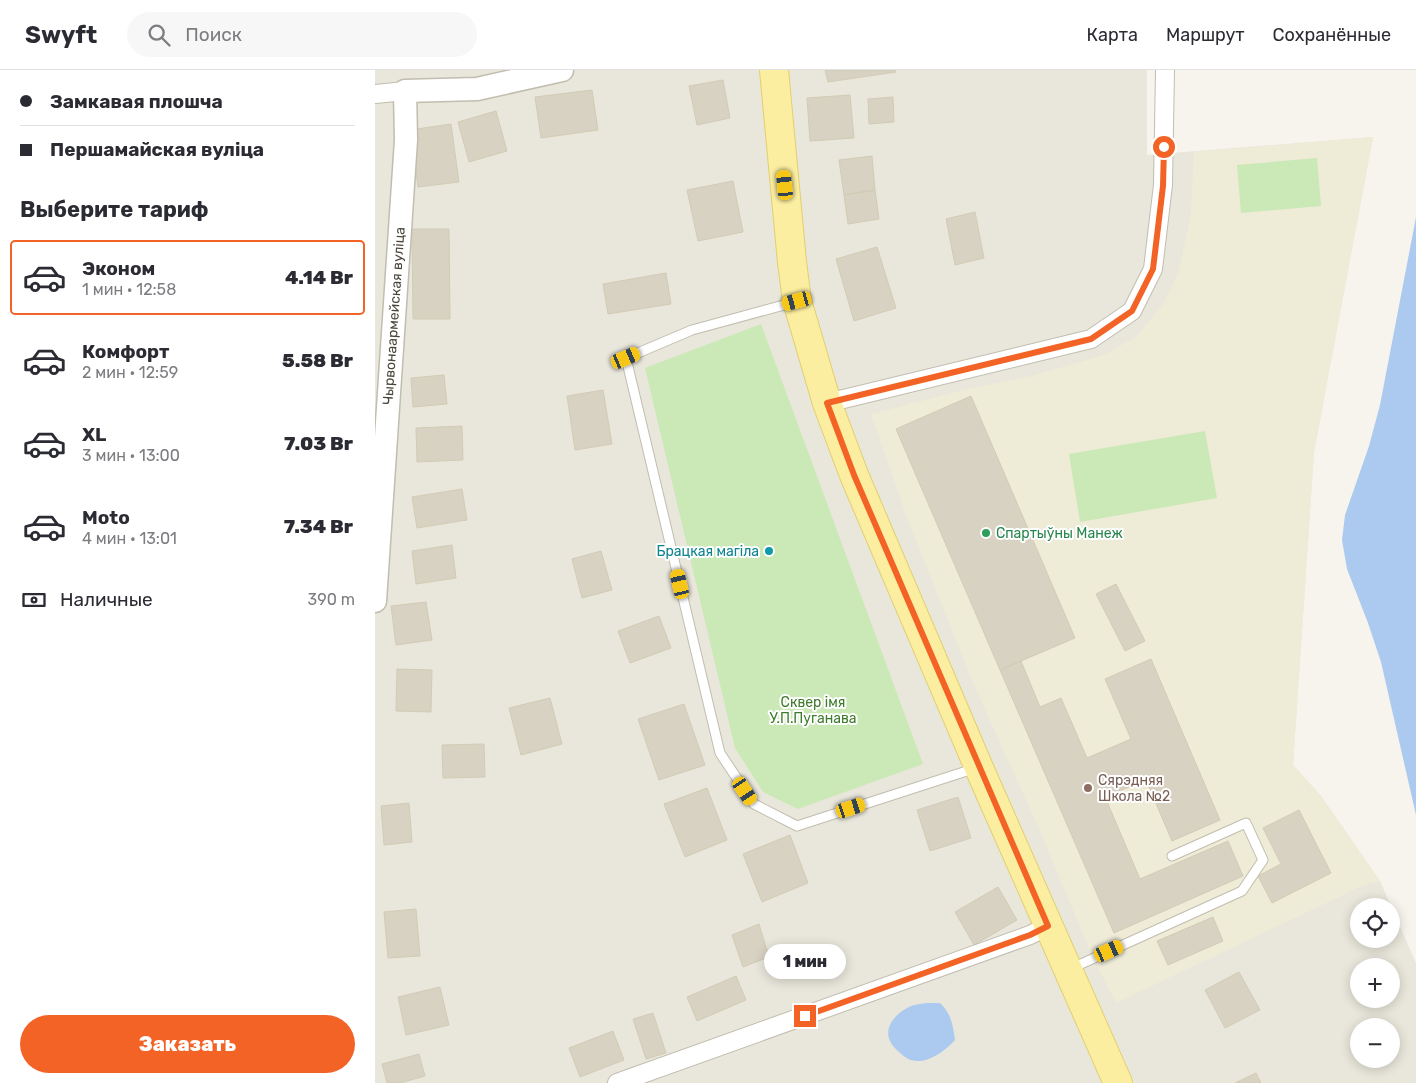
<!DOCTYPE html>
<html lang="ru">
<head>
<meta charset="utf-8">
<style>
	:root { --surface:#fff; --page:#f7f7f7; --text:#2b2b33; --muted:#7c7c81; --line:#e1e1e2; --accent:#f36326 }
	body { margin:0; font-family:Rubik,sans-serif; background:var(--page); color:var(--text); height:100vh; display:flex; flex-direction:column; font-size:19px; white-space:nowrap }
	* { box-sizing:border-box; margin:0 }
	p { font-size:16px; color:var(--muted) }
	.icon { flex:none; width:28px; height:28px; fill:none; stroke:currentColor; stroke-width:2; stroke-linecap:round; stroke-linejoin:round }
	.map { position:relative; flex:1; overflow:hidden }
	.details { display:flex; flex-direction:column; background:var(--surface); width:375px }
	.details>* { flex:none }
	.hud { display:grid; align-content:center; height:110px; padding:0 20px; background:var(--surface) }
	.controls { position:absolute; left:975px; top:828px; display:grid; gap:10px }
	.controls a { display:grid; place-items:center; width:50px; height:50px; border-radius:50%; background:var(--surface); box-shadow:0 2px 12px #0003; font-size:25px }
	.end { position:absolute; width:22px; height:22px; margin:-11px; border:6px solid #f36326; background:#fff; box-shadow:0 0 0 2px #fff }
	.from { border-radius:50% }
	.bubble { position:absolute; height:35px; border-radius:18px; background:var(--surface); box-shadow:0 2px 12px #0003; font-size:16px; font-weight:800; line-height:35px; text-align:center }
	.car { position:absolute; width:15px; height:30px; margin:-15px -8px; border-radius:6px; box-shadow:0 0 4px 1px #0007; background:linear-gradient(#f5c518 24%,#345 0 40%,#f5c518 0 76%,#345 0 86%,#f5c518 0) }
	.hud b { display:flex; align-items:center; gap:18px; height:48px; font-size:19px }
	.hud b+b { border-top:1px solid var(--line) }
	.hud i { width:12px; height:12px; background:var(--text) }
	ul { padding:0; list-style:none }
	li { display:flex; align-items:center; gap:15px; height:75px; margin:0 10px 8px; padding:0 10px; border:2px solid transparent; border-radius:5px }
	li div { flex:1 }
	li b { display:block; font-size:19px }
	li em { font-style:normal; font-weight:800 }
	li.selected { border-color:var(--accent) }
	li>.icon { width:45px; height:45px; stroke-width:1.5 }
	h2 { padding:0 20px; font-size:22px; line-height:60px }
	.pay { display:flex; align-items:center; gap:12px; height:55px; padding:0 20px; font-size:19px }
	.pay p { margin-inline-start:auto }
	.primary-button { display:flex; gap:10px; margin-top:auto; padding:10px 20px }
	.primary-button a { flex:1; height:58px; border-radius:30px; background:var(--accent); color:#fff; font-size:20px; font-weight:800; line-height:58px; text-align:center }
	header { display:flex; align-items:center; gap:30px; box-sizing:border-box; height:70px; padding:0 25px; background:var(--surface); border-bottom:1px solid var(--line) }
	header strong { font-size:24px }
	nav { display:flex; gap:28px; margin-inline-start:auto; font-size:18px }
	.search { width:350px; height:45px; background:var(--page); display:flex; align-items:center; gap:12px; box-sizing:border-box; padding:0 18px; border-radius:28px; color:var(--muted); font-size:19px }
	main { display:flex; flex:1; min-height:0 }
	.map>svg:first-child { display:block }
	.residential { fill:#e9e7db; fill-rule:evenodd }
	.education { fill:#eeebd7 }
	.green { fill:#cbe8b7 }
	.water { fill:#accaef }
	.building { fill:#d7d2c2; stroke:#d2cbb5 }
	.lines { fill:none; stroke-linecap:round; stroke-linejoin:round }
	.service-casing { stroke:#c1bdaf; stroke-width:11 }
	.minor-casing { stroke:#c1bdaf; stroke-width:20 }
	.tertiary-casing { stroke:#c1bdaf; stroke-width:25 }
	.primary-casing { stroke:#e1cf6f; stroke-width:30 }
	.service { stroke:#fff; stroke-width:9 }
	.minor { stroke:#fff; stroke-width:18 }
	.tertiary { stroke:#fff; stroke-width:22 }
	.primary { stroke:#fbeea0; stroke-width:28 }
	.route { stroke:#f36326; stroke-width:6 }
	.leisure-dot { fill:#2e9e5b; stroke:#fff; stroke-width:2 }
	.culture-dot { fill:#0f9aa8; stroke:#fff; stroke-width:2 }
	.education-dot { fill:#8d6e63; stroke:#fff; stroke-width:2 }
	.labels { text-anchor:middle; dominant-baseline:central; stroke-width:4; stroke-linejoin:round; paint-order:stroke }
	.street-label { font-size:14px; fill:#4a463a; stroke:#fff }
	.leisure-label { font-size:14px; fill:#27864d; stroke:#fff; text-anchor:start }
	.culture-label { font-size:14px; fill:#0d838f; stroke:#fff; text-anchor:end }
	.park-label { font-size:14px; fill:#3f7b2d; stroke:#fff }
	.education-label { font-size:14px; fill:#785e54; stroke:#fff; text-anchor:start }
</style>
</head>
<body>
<header>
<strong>Swyft</strong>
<div class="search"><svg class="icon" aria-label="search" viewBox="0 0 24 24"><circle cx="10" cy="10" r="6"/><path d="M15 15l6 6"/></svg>Поиск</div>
<nav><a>Карта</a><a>Маршрут</a><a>Сохранённые</a></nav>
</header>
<main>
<section class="details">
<div class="hud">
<b><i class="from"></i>Замкавая плошча</b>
<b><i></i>Першамайская вуліца</b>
</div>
<h2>Выберите тариф</h2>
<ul>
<li class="selected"><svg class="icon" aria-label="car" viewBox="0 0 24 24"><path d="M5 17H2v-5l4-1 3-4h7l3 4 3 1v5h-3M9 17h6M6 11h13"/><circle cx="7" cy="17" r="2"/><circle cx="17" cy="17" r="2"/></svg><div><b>Эконом</b><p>1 мин · 12:58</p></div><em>4.14 Br</em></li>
<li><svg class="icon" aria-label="car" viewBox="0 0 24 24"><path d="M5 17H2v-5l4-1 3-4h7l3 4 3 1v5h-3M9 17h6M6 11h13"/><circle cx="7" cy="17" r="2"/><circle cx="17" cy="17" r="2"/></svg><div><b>Комфорт</b><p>2 мин · 12:59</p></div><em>5.58 Br</em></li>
<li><svg class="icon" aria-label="car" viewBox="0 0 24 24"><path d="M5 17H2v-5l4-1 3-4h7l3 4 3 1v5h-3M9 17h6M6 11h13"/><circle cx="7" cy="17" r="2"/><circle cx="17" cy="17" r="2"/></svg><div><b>XL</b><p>3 мин · 13:00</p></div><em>7.03 Br</em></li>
<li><svg class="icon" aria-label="car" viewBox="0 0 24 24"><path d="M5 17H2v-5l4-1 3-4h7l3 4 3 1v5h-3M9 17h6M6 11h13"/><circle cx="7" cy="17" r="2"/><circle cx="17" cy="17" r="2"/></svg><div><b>Moto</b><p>4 мин · 13:01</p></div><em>7.34 Br</em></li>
</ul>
<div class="pay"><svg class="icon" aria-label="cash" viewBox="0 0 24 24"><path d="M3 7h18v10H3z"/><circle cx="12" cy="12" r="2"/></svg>Наличные<p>390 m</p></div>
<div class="primary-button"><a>Заказать</a></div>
</section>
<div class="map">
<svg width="1041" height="1013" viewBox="0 0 1041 1013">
	<rect width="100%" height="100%" fill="#f6f4ec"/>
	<!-- residential -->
	<path class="residential" d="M0 0H772V85L998 67 939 382 918 695 946 726 1005 811 1041 893V1013H0ZM984 836H1016V869H984ZM984 896H1016V929H984ZM984 956H1016V989H984Z"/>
	<!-- education -->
	<path class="education" d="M998 67 939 382 918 695 946 726 1005 811 989 815 741 933 718 888 668 768 600 617 533 451 496 344 597 318 656 306 729 285 762 266 788 234 803 204 816 144 819 82Z"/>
	<!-- green -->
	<path class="green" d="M942 88 946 136 866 143 862 95Z
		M386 254 548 694 423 739 388 722 360 678 270 298Z
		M830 361 842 428 705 452 694 384Z"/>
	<!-- water -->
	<path class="water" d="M1041 147V745L1006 592 993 553 972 499 967 470 970 445 994 376 1005 335Z
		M551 933H565C576 943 578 955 580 970 570 981 552 995 536 990 532 989 526 984 523 981 505 966 514 948 532 938 537 935 545 934 551 933Z"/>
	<!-- building -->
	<path class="building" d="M450 0H520L521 2 453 12Z
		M348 10 355 48 322 55 314 16Z
		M217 20 223 60 166 68 160 27Z
		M475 25 479 68 435 71 432 28Z
		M518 27 519 52 494 54 493 29Z
		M121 41 132 81 94 92 83 52Z
		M76 54 84 112 43 117 35 60Z
		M497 86 500 120 469 125 464 90Z
		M358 111 368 162 323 171 312 120Z
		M500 120 504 149 473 154 469 125Z
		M600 142 609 188 580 195 571 149Z
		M37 159H74L75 249H38Z
		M502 177 521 238 479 251 461 189Z
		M291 203 296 234 233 244 228 214Z
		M69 305 72 334 38 337 36 308Z
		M228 320 237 374 200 380 192 326Z
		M596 326 700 568 625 600 521 359Z
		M87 356 88 390 42 392 41 358Z
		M87 419 92 450 42 458 37 427Z
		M77 475 81 508 41 514 37 481Z
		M226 481 237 520 207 528 197 489Z
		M741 514 770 571 750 581 721 524Z
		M51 532 57 570 21 575 16 536Z
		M284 546 296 578 255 593 243 561Z
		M776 589 845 750 797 771 771 710 730 727 765 809 853 771 868 806 739 863 625 600 646 591 665 637 686 628 712 688 756 669 730 609Z
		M22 599 57 600 56 642 21 641Z
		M175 628 187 674 146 685 134 638Z
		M309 634 330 695 284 710 263 649Z
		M109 674 110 707 68 708 67 675Z
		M332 718 352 770 310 787 289 734Z
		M583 727 596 768 555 781 542 740Z
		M34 733 37 772 9 775 6 736Z
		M924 740 956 803 897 833 883 806 906 794 888 758Z
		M415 765 433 813 387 832 368 784Z
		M623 817 642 850 599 875 580 842Z
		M41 839 45 886 13 888 9 842Z
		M838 847 848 871 793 895 782 871Z
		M384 854 394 887 368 897 357 865Z
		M864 902 885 940 850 958 830 920Z
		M361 906 371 930 322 951 312 927Z
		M65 917 74 955 31 965 23 927Z
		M278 943 291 983 271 989 258 949Z
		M238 961 249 990 205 1007 194 978Z
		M44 984 50 1006 25 1013H12L7 994Z
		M881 1003 886 1013H860Z"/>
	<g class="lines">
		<!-- service casing -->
		<g class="service-casing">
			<path id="service" d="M420 232 317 260 251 288 345 683 379 734 422 756 601 698
				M695 899 867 821 888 790 871 753 797 786"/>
		</g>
		<!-- minor casing -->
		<g class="minor-casing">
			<path id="minor" d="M0 24 30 21
				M452 333 716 269 757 241 778 199 788 115 790 0
				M242 1013 655 865 673 856"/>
		</g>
		<!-- tertiary casing -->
		<g class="tertiary-casing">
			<path id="tertiary" d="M0 531 31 70 30 21 102 19 187 0"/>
		</g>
		<!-- primary casing -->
		<g class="primary-casing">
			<path id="primary" d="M399 0 417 192 422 231 452 333 479 405 604 698 743 1013"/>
		</g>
		<!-- service -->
		<use href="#service" class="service"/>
		<!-- minor -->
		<use href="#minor" class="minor"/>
		<!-- tertiary -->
		<use href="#tertiary" class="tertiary"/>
		<!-- primary -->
		<use href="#primary" class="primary"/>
	</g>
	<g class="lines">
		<!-- route -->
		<path class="route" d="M430 946 655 865 673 856 479 405 452 333 716 269 757 241 778 199 788 116 789 77"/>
	</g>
	<!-- markers -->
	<circle class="leisure-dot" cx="611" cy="463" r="5"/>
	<circle class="culture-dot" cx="394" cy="481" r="5"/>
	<circle class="education-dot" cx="713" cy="718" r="5"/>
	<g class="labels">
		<!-- street labels -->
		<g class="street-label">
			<text transform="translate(19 246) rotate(-86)">Чырвонаармейская вуліца</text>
		</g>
		<!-- leisure labels -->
		<g class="leisure-label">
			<text x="621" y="463">Спартыўны Манеж</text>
		</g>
		<!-- culture labels -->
		<g class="culture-label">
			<text x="384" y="481">Брацкая магіла</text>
		</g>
		<!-- park labels -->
		<g class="park-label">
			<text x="438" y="632">Сквер імя<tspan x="438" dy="16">У.П.Пуганава</tspan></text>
		</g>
		<!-- education labels -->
		<g class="education-label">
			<text x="723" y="710">Сярэдняя<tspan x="723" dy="16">Школа №2</tspan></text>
		</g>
	</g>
</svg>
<div class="controls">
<a><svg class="icon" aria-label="locate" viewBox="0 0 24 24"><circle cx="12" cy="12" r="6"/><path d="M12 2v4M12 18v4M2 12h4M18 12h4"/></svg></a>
<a>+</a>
<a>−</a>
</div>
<i class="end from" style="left:789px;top:77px"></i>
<i class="end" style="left:430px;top:946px"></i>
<div class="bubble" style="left:389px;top:874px;width:82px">1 мин</div>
<i class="car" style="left:410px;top:115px;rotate:354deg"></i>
<i class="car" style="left:422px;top:231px;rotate:255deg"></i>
<i class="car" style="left:251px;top:288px;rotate:67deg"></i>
<i class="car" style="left:305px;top:514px;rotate:347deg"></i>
<i class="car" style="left:370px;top:721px;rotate:146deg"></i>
<i class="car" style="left:476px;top:738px;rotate:72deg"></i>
<i class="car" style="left:734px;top:881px;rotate:66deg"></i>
</div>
</main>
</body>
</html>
